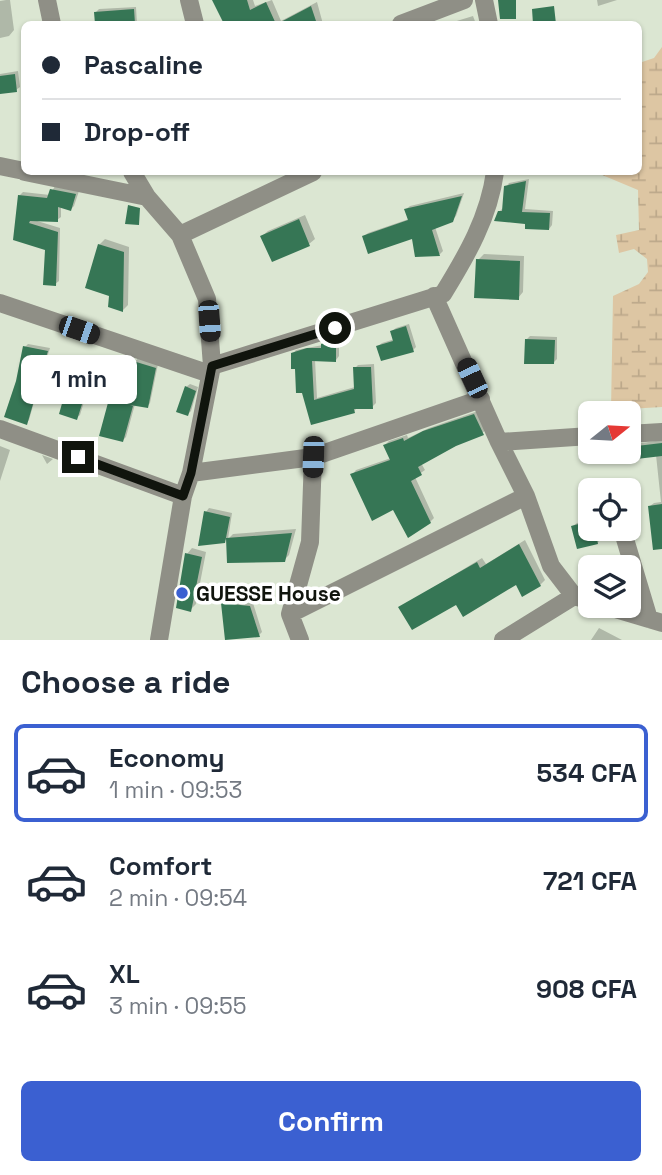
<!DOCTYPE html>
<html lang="en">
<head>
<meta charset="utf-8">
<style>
	:root { --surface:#fff; --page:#f6f6f7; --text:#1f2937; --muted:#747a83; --line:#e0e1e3; --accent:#3b60d1 }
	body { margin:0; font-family:"Space Grotesk",sans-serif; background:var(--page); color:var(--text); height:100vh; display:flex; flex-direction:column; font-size:26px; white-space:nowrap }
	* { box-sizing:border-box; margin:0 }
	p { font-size:23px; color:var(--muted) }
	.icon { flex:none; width:38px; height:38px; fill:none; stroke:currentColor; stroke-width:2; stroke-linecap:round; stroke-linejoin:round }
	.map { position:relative; height:640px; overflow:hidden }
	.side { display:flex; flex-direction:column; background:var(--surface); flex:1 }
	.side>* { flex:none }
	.top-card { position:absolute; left:21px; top:21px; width:621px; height:154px; border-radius:10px; box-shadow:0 2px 5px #0004; display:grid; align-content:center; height:154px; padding:0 21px; background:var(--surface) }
	.needle { width:46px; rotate:72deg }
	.controls { position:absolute; left:578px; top:401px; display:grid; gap:14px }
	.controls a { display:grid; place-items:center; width:63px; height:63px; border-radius:10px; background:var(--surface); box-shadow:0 2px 5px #0004; font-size:35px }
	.end { position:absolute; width:32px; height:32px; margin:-16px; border:9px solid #10140d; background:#fff; box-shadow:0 0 0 4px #fff }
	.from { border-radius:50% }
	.bubble { position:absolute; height:49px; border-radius:10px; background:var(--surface); box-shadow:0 2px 5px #0004; font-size:23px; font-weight:700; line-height:49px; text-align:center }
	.car { position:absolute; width:21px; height:42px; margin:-21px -10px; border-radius:9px; box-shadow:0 0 5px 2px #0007; background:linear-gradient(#222 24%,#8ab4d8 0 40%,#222 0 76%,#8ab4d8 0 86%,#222 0) }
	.top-card b { display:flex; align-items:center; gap:24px; height:66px; font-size:26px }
	.top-card b+b { border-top:2px solid var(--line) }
	.top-card i { width:18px; height:18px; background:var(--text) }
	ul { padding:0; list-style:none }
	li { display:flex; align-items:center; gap:21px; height:98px; margin:0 14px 10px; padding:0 7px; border:4px solid transparent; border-radius:10px }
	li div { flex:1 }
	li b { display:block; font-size:26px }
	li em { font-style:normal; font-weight:700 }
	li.selected { border-color:var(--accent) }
	li>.icon { width:63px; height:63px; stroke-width:1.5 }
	h2 { padding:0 21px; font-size:32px; line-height:84px }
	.action { display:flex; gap:14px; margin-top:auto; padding:14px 21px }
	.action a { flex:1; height:80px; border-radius:10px; background:var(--accent); color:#fff; font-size:28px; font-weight:700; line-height:80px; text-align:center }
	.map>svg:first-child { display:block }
	.wetland { fill:url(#wetland-marsh) }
	.shadow { fill:#0003 }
	.building { fill:#367655 }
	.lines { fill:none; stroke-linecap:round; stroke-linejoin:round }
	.street { stroke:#8f8f86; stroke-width:18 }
	.route { stroke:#10140d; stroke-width:9 }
	.poi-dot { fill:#3b60d1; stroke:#fff; stroke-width:2.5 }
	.labels { text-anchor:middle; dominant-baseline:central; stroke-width:7; stroke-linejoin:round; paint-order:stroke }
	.poi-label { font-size:21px; font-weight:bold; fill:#10140d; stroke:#fff; text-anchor:start }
</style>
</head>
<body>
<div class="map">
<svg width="662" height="640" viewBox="0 0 662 640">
	<defs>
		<pattern id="wetland-marsh" width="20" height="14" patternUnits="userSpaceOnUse" patternTransform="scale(1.75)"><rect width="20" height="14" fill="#ddc6a3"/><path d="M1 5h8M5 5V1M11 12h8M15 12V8" fill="none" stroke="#bda98b"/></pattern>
	</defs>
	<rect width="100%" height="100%" fill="#dbe6d2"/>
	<!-- wetland -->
	<path class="wetland" d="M662 47V407L611 410 613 296 639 284 648 272 647 259 634 249 619 253 616 235 639 230 638 190 595 172H639V63L654 58Z"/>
	<!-- shadow -->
	<path class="shadow" d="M6 0H10L14 30 9 36 0 38V1Z
		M215 0H253L255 6 272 0 281 21 317 2 323 24H226Z
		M597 0H617L598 6Z
		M136 7 137 24H96L95 13 99 9Z
		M473 16 476 24H447Z
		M18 71 20 87 16 90 0 92V74Z
		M428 172H456L453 175Z
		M529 179 525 209 553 211 552 225 549 229 527 223 499 212 503 208 506 187 509 183Z
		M55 186 79 191 74 206 71 209 61 206V217L57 220H34L60 228 59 281 55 284 46 249 15 239 19 196 23 192 50 195Z
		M464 193 456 216 452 220 435 227 443 251 440 254 417 256 413 237 364 236 368 233 409 219 406 209 410 206Z
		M305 215 315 239 309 244 273 260 262 236 268 231Z
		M105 239 129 247 128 305 123 310 111 295 99 245Z
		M484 254 524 256 523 292 518 298 478 260Z
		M409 324 416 347 413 350 378 346 382 343 395 339 392 331 396 328Z
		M530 336 557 337V359L553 363 526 340Z
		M339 337V356L336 360H315L317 398 355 387V368L358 365 374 364 376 403 372 407 357 408 354 411 312 423 293 354 296 350 323 345 327 341Z
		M28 344 50 348 45 364 60 370 59 372 90 382 80 415 76 418 65 399 38 388 29 420 26 423 17 381 25 347Z
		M138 358 158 364 150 403 147 407 135 404 126 437 123 440 111 400 114 396 127 400 135 362Z
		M190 384 198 387 191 411 188 414 186 387Z
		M478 411 487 430 421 463 425 470 415 477 434 518 430 522 394 507 353 474 356 470 391 458 385 445 389 441 407 435 408 438 429 428Z
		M662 440V530L650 506 654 503 661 502 656 455 622 459 621 452H628V445Z
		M0 446 10 450 0 481Z
		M42 455 53 459 47 464Z
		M209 508 232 513 228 539 233 534 296 529 289 555 284 560 228 561V538L224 541 206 512Z
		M590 520V528H599L601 539 598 542 573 526 577 523Z
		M525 540 545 580 540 585 517 583 401 607 482 558 486 564Z
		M192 548 206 552 196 604 190 610 187 554Z
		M226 601 253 603 262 632 259 635 223 604Z
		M599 628 622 640H591Z"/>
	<!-- building -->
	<path class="building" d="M212 0H247L250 10 266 2 276 24H224Z
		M498 0H516V19H500Z
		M311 6 317 24H277Z
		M554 6 556 24H533L532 9Z
		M134 9 135 24H95L94 12Z
		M15 74 17 92 0 94V76Z
		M526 181 522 212 550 213 549 230 525 229V224L494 221 498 211H502L504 186Z
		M50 189 76 194 71 211 58 207V222L30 221 29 223 58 232 56 286 43 285 45 250 13 240 18 195 47 198Z
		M462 196 453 222 432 230 440 256 415 257 412 239 368 254 362 236 408 220 404 209Z
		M128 205 140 208 139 225 125 224Z
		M299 219 310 246 272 262 260 236Z
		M98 244 124 252 123 312 108 307 109 296 85 288Z
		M476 259 520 261 519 300 474 298Z
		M406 326 414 352 381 361 376 346 393 341 390 331Z
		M336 339V362L312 361 314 400 354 389 353 367H371L373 409H354L355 413 311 425 302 393H296L295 369H291V353L307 348H321V344Z
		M525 339 555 340 554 364H524Z
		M23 346 48 351 43 367 58 373 57 375 88 385 77 420 59 414 63 400 37 390 27 425 4 417 16 381Z
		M133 361 156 368 148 408 130 405 133 406 123 442 99 436 109 399 125 403Z
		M185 386 196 391 188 416 176 412Z
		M474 414 484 435 456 446 418 467 422 475 411 481 431 523 408 538 393 510 372 521 350 474 390 460 383 445 403 438 404 441 423 431Z
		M662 443V456L628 460V447Z
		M662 504V549L653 550 648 506Z
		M204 511 230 517 225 543 198 546Z
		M590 521V528H595L598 544 577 549 571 526Z
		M292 533 285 562 227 563 226 538Z
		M519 544 541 586 522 597 516 585 463 617 456 605 412 630 398 607 477 562 480 568Z
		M185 553 202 557 191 612 176 608Z
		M221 603 250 606 260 637 225 640Z"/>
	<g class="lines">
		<!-- street -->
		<path class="street" d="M47 0 52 24
			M189 0 195 24
			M484 0 489 24
			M401 24 464 0
			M0 166 24 171
			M25 172 147 197
			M132 172 147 197 180 235 207 299 212 366 191 473 183 496 159 640
			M180 235 313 172
			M434 296 499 442 526 496 551 566 574 596 590 601
			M0 303 210 374
			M212 366 443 294C467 255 489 217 495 172
			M0 429 183 496
			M628 434 662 432
			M499 442 590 436
			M191 473 313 457 481 399
			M625 539 649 619
			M605 606 662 623
			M290 614 526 496
			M300 640 290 614 310 542 313 457
			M503 640 574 596"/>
	</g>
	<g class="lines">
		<!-- route -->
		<path class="route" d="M78 457 183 496 191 473 212 366 335 328"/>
	</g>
	<!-- markers -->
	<circle class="poi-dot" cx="182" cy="593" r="7"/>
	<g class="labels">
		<!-- poi labels -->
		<g class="poi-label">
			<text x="196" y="593">GUESSE House</text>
		</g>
	</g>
</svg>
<div class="controls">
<a><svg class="needle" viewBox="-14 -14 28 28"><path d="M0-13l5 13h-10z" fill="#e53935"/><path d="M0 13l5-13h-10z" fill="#747a83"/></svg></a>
<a><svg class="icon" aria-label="locate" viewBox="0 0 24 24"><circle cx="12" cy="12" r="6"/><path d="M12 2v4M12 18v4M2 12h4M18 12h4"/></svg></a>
<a><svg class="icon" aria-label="layers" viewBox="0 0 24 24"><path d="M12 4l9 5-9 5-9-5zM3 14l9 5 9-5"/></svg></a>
</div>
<i class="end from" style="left:335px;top:328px"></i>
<i class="end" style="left:78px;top:457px"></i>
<div class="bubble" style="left:21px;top:355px;width:116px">1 min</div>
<i class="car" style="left:209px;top:321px;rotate:176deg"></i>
<i class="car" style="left:79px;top:330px;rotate:109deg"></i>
<i class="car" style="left:472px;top:378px;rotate:335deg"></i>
<i class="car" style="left:313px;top:457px;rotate:182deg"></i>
<div class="top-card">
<b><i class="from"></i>Pascaline</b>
<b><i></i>Drop-off</b>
</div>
</div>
<section class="side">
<h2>Choose a ride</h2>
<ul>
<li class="selected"><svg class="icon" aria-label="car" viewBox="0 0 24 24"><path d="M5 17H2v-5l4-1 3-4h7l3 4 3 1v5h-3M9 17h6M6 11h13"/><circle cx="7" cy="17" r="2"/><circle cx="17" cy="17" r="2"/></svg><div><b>Economy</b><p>1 min · 09:53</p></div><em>534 CFA</em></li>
<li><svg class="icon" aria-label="car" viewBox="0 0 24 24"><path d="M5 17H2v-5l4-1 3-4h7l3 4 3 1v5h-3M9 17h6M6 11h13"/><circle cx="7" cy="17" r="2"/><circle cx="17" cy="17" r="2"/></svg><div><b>Comfort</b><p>2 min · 09:54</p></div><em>721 CFA</em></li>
<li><svg class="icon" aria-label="car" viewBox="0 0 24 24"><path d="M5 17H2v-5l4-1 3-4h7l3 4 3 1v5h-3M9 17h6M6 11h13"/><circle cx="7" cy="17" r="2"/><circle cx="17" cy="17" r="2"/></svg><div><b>XL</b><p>3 min · 09:55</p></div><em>908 CFA</em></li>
</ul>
<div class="action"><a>Confirm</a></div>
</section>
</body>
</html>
